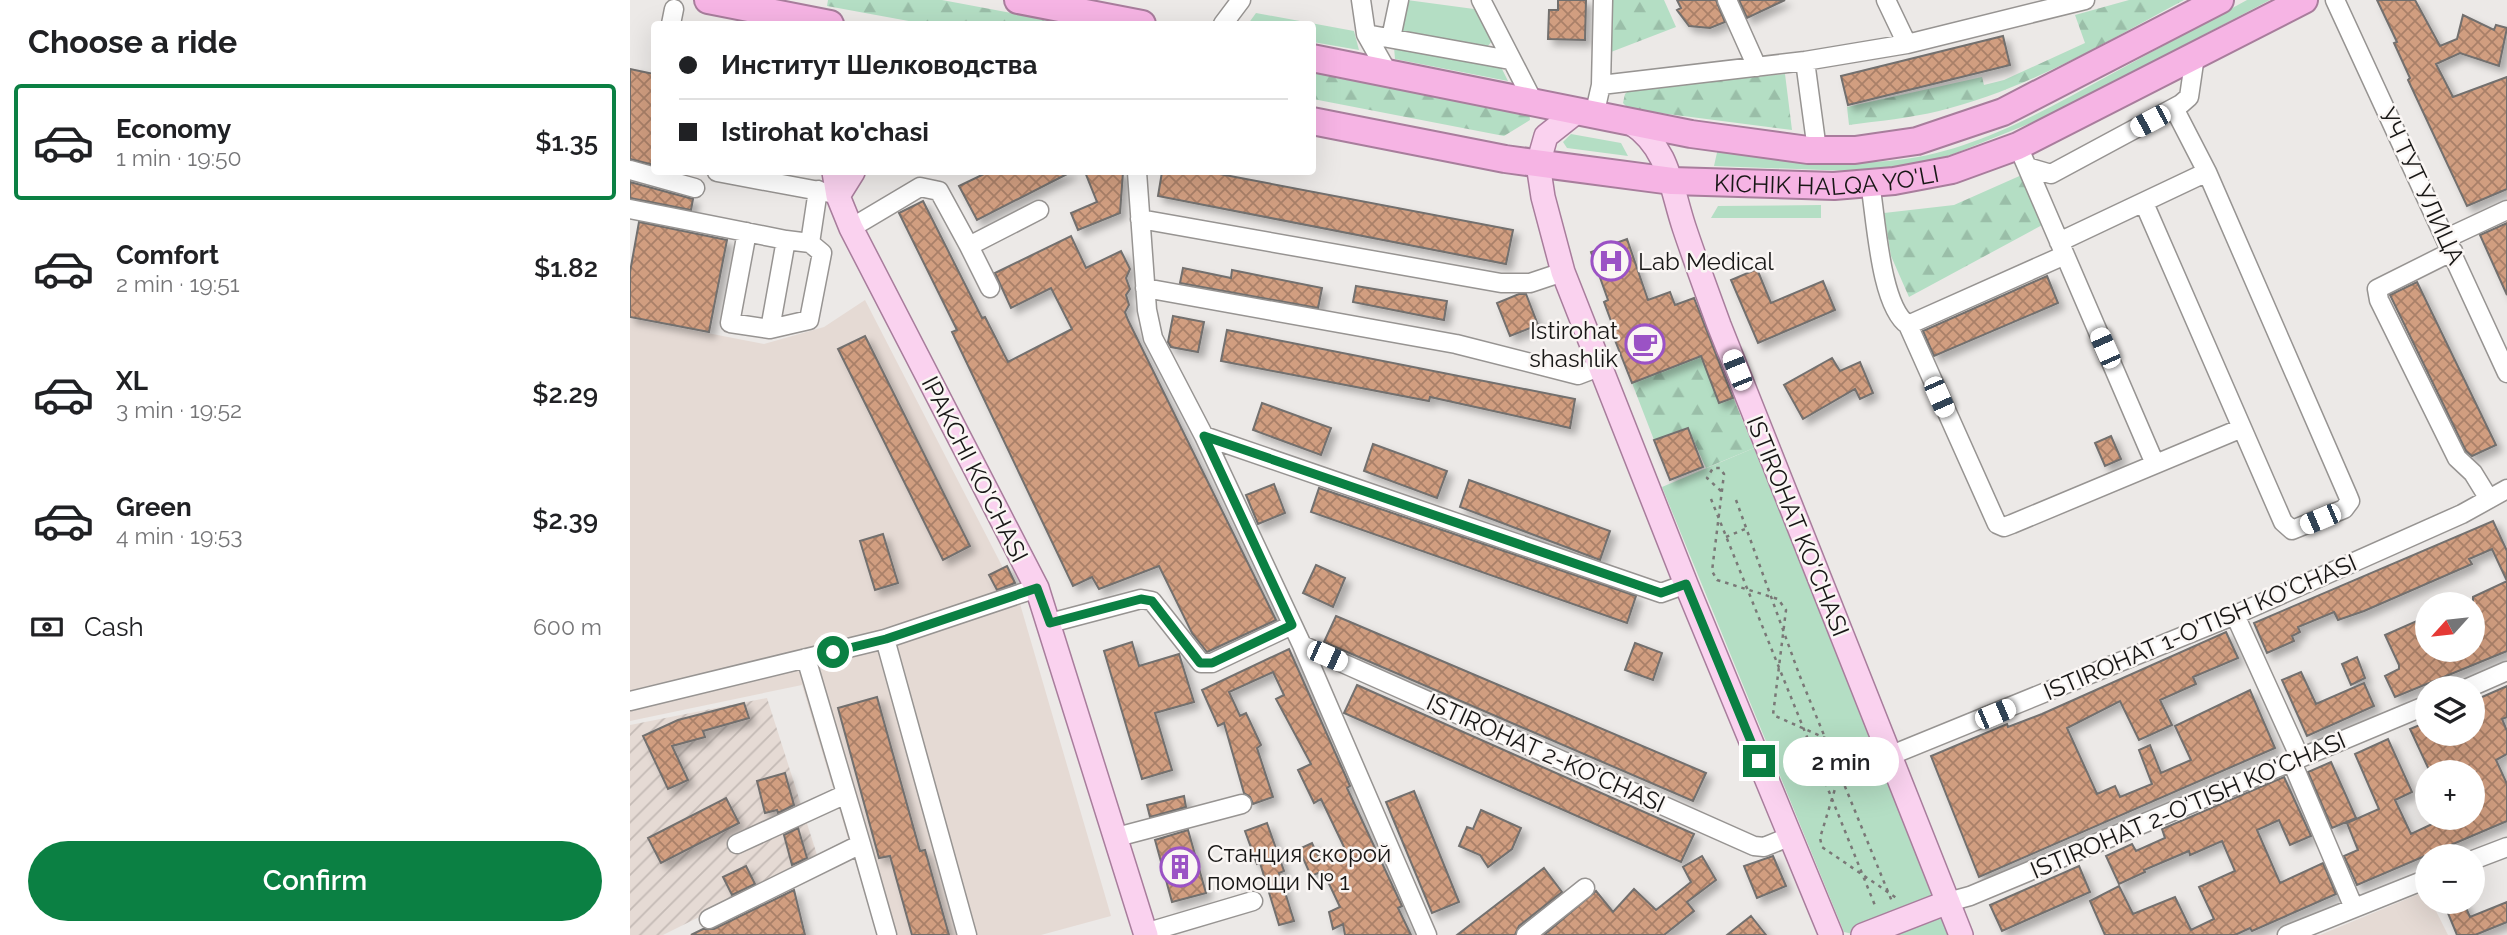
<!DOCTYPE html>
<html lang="en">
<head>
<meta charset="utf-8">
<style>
	:root { --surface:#fff; --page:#f2f2f2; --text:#202124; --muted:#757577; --line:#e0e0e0; --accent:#0b8043 }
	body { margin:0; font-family:Raleway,sans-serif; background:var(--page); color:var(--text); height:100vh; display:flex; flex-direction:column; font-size:26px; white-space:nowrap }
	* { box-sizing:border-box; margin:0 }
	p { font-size:23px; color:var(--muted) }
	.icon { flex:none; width:38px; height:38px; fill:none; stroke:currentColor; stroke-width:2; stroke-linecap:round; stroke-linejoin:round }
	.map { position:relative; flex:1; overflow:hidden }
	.panel { display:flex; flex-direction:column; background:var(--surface); width:630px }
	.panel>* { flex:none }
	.hud { position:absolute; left:21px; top:21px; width:665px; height:154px; border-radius:7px; box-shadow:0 7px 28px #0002; display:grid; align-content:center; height:154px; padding:0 28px; background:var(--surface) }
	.needle { width:46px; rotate:243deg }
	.buttons { position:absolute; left:1785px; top:592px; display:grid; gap:14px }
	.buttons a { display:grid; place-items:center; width:70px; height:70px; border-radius:50%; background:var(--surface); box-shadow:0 7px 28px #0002; font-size:35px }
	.end { position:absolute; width:32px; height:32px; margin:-16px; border:9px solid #0b8043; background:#fff; box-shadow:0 0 0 4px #fff }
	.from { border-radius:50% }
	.bubble { position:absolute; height:49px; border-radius:24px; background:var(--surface); box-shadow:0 7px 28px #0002; font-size:23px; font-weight:600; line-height:49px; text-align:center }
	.car { position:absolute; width:21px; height:42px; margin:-21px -10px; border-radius:9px; box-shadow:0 0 5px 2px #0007; background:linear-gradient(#fff 24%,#345 0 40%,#fff 0 76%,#345 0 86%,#fff 0) }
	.hud b { display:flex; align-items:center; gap:24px; height:66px; font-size:26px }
	.hud b+b { border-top:2px solid var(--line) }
	.hud i { width:18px; height:18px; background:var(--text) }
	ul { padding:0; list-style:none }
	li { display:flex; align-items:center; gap:21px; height:116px; margin:0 14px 10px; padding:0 14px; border:4px solid transparent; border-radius:7px }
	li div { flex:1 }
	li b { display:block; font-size:26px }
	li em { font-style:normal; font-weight:600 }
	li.on { border-color:var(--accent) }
	li>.icon { width:63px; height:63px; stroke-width:1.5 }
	h2 { padding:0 28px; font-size:32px; line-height:84px }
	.pay { display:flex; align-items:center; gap:18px; height:77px; padding:0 28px; font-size:26px }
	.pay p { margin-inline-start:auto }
	.button { display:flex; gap:14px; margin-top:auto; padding:14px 28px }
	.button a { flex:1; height:80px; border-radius:42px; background:var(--accent); color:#fff; font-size:28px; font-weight:600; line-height:80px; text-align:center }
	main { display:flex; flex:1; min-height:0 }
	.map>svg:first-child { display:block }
	.industrial { fill:url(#industrial-furrows) }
	.built { fill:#e5dad4 }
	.grass { fill:#b4dec4 }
	.forest { fill:url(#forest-firs) }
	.building { fill:url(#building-cross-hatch); stroke:#726f6e; stroke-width:2; filter:url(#shadow) }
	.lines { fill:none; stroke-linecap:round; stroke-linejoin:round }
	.minor-casing { stroke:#979492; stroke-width:21 }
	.major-casing { stroke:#a87d9c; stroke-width:26 }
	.highway-casing { stroke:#a87d9c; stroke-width:30 }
	.path { stroke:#7a7877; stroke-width:2.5; stroke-dasharray:3.5 5; stroke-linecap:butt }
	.minor { stroke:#fff; stroke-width:18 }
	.major { stroke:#fad2ef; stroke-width:23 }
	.highway { stroke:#f6b4e4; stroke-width:26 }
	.route { stroke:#0b8043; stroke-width:9 }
	.labels { text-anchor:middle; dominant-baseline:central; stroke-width:5; stroke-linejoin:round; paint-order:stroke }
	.street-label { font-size:24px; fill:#181716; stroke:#faf6f4 }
	.poi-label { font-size:24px; fill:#181716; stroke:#faf6f4; text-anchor:start }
</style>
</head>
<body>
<main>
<section class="panel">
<h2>Choose a ride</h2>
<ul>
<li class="on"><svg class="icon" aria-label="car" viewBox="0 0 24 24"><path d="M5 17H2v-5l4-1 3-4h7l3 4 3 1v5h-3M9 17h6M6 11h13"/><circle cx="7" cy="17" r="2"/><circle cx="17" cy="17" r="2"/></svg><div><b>Economy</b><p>1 min · 19:50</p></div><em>$1.35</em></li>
<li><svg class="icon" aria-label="car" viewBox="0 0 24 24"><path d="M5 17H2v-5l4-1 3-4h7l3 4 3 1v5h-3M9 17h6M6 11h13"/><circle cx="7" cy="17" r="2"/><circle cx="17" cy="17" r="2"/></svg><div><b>Comfort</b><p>2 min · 19:51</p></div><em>$1.82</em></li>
<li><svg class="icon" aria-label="car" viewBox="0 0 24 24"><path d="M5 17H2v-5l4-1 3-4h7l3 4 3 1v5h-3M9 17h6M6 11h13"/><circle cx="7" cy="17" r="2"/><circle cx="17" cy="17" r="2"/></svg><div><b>XL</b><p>3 min · 19:52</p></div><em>$2.29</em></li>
<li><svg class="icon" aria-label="car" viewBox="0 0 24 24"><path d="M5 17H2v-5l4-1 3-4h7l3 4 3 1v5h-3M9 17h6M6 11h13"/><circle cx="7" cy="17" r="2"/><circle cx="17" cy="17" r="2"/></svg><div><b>Green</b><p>4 min · 19:53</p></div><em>$2.39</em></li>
</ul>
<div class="pay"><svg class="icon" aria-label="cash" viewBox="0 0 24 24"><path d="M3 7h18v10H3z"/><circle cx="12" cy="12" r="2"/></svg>Cash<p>600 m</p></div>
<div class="button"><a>Confirm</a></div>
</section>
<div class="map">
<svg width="1877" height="935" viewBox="0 0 1877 935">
	<defs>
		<pattern id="industrial-furrows" width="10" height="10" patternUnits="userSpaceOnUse" patternTransform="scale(1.75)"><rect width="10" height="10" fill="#e5dad4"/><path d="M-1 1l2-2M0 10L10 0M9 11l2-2" fill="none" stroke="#c4bab5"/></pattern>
		<pattern id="forest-firs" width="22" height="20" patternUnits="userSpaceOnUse" patternTransform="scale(1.75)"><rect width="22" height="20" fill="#b4dec4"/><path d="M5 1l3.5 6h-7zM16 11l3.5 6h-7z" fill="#9abea8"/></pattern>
		<pattern id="building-cross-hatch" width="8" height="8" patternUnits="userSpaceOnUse" patternTransform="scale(1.75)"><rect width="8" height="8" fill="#d19e80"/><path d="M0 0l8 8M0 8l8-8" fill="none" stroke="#a98068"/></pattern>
		<filter id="shadow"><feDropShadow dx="5.5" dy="5.5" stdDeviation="3.5" flood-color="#0004"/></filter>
	</defs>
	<rect width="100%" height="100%" fill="#ece9e7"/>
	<!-- industrial -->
	<path class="industrial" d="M137 698 188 858 33 935H0V725Z"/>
	<!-- built -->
	<path class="built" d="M235 300 388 597 481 916 411 935H247L172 685 0 721V318L134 344 194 327Z
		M1796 891 1797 901H1801L1818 935H1690Z"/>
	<!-- grass -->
	<path class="grass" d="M777 0 844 9 862 41 857 47 772 32 769 29Z
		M1617 0H1640L1423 114 1321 155 1283 165 1219 171 1084 166 1088 148C1144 156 1201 166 1258 161 1337 155 1408 114 1476 77 1523 51 1570 26 1617 0Z
		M626 13 724 31 729 50 683 42 682 24H618Z
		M764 47 871 67 878 81 765 59Z
		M941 134 991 143 998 156 937 148 933 142Z
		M1191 205V218H1081L1088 206Z
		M1124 448 1303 894 1304 898 1223 934 1214 932 1032 487Z
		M1310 916 1319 935H1256Z"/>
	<!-- forest -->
	<path class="forest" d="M198 0H312L440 24H295L197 6Z
		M981 0H1034L1046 27 981 52Z
		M1499 0H1554C1476 42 1396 90 1309 111 1280 118 1249 121 1219 125L1217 107 1352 77 1354 85 1374 80 1455 43 1445 15Z
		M682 71 899 110 900 120 874 136 683 99Z
		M1155 74 1162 130 999 109 993 103 995 94 1000 89Z
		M1394 174 1416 223 1279 297 1261 256 1254 213 1324 205Z
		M1071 356 1090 403 1103 397 1124 448 1076 468 1058 428 1024 440 1002 383Z"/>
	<!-- building -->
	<path class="building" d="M928 0H956L955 40 918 39 919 10H928Z
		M1047 0H1086L1095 22 1080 28 1059 26 1047 10 1051 8Z
		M1109 0H1155L1117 18Z
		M1747 0H1785L1810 46 1827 39 1833 15 1864 30 1866 25 1877 28 1869 66 1830 53 1806 64 1823 97 1877 77V189L1837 206 1778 80 1780 78 1764 43 1767 42Z
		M1373 36 1380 65 1218 105 1211 76Z
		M0 69 24 74V165L0 159Z
		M358 172H441L347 220 329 186Z
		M455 172H493L490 213 448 230 441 213 467 202Z
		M532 172H579L883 230 876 264 528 196Z
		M0 182 63 199 61 210 0 198Z
		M293 201 352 318 355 317 378 362 442 329 421 288 381 308 365 273 441 236 456 268 491 251 500 269 496 278 500 289 496 295 499 305 495 312 498 320 646 620 577 652 562 633 529 566 469 589 462 577 443 586 322 332 327 330 269 213Z
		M9 222 97 240 79 332 0 317V272Z
		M1877 223V295L1850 235Z
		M997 239 1018 300 1040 292 1045 305 1064 298 1103 398 1089 403 1071 356 1002 383 981 330 984 329 974 302 978 300 961 252Z
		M553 268 601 278 602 270 692 288 688 308 550 283Z
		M1127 269 1141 303 1193 281 1205 310 1128 343 1101 280Z
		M1417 276 1428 303 1304 356 1293 331Z
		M1787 282 1866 445 1842 456 1836 451 1760 295Z
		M726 286 817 301 814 320 723 302Z
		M889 294H896L908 325 880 336 867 303Z
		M543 316 574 322 568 352 541 347 538 342Z
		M597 330 945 399 940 428 800 397 799 401 591 361Z
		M235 336 340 546 313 560 208 349Z
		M1202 358 1210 371 1230 362 1243 393 1230 399 1225 389 1173 419 1154 385Z
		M632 403 701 428 691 455 623 430Z
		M1058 428 1073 467 1040 480 1024 440Z
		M1481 436 1491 459 1475 466 1465 443Z
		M743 444 817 471 807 498 734 471Z
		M839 480 980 531 970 560 830 507Z
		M644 484 655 513 628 524 616 495Z
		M689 488 1006 596 997 623 681 512Z
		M1863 521 1877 551V581L1862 549 1839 559 1842 564 1734 611 1708 620 1704 612 1668 627 1670 632 1662 636 1664 641 1637 653 1624 623Z
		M253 534 268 583 245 590 230 541Z
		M686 565 715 578 703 607 673 593Z
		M377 566 385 583 367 590 359 575Z
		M1877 581V651L1765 697 1755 676 1769 669V665L1755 635 1789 620 1797 639V649H1843V597Z
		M706 616 1076 773 1063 801 694 642Z
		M1596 632 1608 658 1563 677 1566 684 1530 700 1542 725 1509 740 1490 701 1437 728 1467 794 1485 786 1490 797 1522 784 1509 750 1520 745 1531 773 1561 760 1545 726 1620 690 1645 748 1349 877 1301 756 1377 724 1378 727 1412 714Z
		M502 642 509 666 549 654 564 702 525 713 542 770 512 779 474 651Z
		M1005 643 1032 653 1023 680 995 670Z
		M659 649 720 786 717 788 772 906 768 908 781 935H715L713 924 703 929 699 912 710 907 693 871 681 876 669 849 682 843 690 860 715 849 691 799 684 803 668 770 681 764 646 699 654 695 643 672 599 692 610 716 616 713 631 745 627 748 643 797 623 804 620 797 614 793 594 723 588 726 572 690Z
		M1727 657 1735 678 1721 685 1712 664Z
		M1671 672 1686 704 1734 683 1744 706 1677 736 1652 680Z
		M727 685 1064 834 1051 862 714 713Z
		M1877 686V717L1872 719 1877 731V754L1866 760 1877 784V821L1727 885 1714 856 1728 850 1717 823 1749 809 1725 754 1758 739 1782 792 1765 800 1781 834 1817 817H1843V772H1800L1780 729 1797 722V733H1843V701Z
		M247 697 290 851 295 850 319 935H282L260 856 249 858 208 708Z
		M114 703 119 718 73 731 75 737 42 746 58 780 38 789 13 736 48 720Z
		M1701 762 1726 818 1702 828 1678 772Z
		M155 773 164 805 148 813 147 810 135 813 127 781Z
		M1654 777 1681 836 1660 845 1649 820 1627 830 1650 883 1693 863 1706 894 1622 931 1620 928 1605 935H1475L1460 901 1489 886 1503 914 1545 897 1561 930 1584 919 1569 887 1605 871 1592 841 1560 855 1559 851 1514 870 1515 872 1489 884 1476 856 1502 844 1506 851 1535 838 1532 829Z
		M784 791 829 902 802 913 756 802Z
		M554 796 556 807 520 817 517 805Z
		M96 798 109 823 31 863 18 838Z
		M851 810 891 828 882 849 858 867 850 855 829 846 837 827 843 829Z
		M637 823 654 871 649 873 664 921 649 925 630 863 627 864 615 831Z
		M168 828 177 858 162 865 154 835Z
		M558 830 576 893 542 902 525 840Z
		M1072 856 1086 880 1057 902 1064 911 1034 935H914L966 891 983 912 1004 889 1026 910 1061 882 1053 867Z
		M1143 856 1156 886 1127 898 1114 866Z
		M116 866 125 884 102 895 93 877Z
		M1449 866 1460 892 1372 931 1360 905Z
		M914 868 932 892 889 926 885 935H827Z
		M164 890 175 935H61L73 929H84Z
		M1813 901H1833L1840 917 1877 902V922L1845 935H1827Z
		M1121 916 1136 935H1097Z"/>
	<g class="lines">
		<!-- minor casing -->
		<g class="minor-casing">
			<path id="minor" d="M731 0 736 34 758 73
				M851 0 903 101
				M1097 0 1127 67
				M1256 0 1277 44
				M1705 0 1877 373
				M41 24 44 9
				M593 24 611 0
				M736 34 880 60
				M761 38 769 0
				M1175 61 1187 150
				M971 85 973 0
				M964 116 971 85 1175 61 1277 44 1455 0
				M1388 146 1525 464
				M1397 167 1421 174 1551 104 1559 97 1565 56
				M0 170 65 188
				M87 172 200 193
				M507 172 517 310 523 338 574 436 672 645 797 935
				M1240 183C1246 217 1250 306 1278 325L1367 524 1374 527 1382 524 1612 428
				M1514 203 1653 522 1662 530 1714 509 1720 501 1718 496 1577 172 1544 108
				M0 209 156 240
				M510 219 871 283H900L933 272
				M221 228 290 187 309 191 339 246 409 210
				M117 232 100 323 140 329 179 320 192 253 180 243
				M1817 238 1877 210
				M1429 242 1577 172
				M339 246 360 288
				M1823 251 1747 289 1749 300 1827 458 1843 473 1859 499
				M515 288 826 344 948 375 969 367
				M1278 325 1435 255
				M140 329 156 240 180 243 188 190
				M574 436 1031 593 1056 584
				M1605 615 1670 758
				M420 623 511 599 522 601 571 663H582L662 625
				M255 639 337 935
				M672 645 1124 846 1134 847 1161 836
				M1838 688 1877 671
				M0 701 255 639 407 588
				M1259 756 1605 615 1832 514 1877 489
				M1662 762 1724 908
				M487 837 612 804
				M107 844 216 794
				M231 844 257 935
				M1843 860 1877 847
				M1318 902 1340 896 1797 705
				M79 919 231 844 176 658
				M515 933 623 901
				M896 935 955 888
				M1657 935 1797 879"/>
		</g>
		<!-- major casing -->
		<g class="major-casing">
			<path id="major" d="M945 113 916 136 908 164 913 197 933 272 1056 584 1201 935
				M1001 123C1039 148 1041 188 1054 227 1065 260 1077 292 1089 325L1331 935
				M204 172 208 196 221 228 407 588 516 935
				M208 196 223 172
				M1233 935 1318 902"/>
		</g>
		<!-- highway casing -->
		<g class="highway-casing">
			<g id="highway">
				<path d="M78 0 200 24"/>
				<path d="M388 0 512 24"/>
				<path d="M682 58 1061 134 1178 150H1225L1287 141 1373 112 1590 0"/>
				<path id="s1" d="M682 121 875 159 1042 181 1204 186 1264 181 1322 170 1388 146 1674 0"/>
			</g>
		</g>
		<!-- path -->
		<path class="path" d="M1091 491 1077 478 1083 468H1090L1094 474 1082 571 1087 580 1148 599 1156 610 1143 715 1211 745 1216 753 1190 838 1192 847 1268 899
			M1081 499 1246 908
			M1106 500 1169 674 1263 904
			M1096 537 1115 529"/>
		<!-- minor -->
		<use href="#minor" class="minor"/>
		<!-- major -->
		<use href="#major" class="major"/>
		<!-- highway -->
		<use href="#highway" class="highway"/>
	</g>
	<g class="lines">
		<!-- route -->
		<path class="route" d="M203 652 256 639 407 588 420 623 511 599 522 601 570 663H582L662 625 574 436 1031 593 1056 584 1129 761"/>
	</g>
	<!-- icons -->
	<defs>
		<g id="hospital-ring" transform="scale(2.0125)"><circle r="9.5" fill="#faf6f4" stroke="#9b52c5" stroke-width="1.5"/><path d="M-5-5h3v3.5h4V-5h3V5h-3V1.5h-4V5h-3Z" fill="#9b52c5"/></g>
		<g id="cafe-ring" transform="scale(2.0125)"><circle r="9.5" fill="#faf6f4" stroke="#9b52c5" stroke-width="1.5"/><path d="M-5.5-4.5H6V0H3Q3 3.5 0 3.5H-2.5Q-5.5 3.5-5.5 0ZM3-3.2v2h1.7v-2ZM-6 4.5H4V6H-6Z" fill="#9b52c5"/></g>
		<g id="building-ring" transform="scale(2.0125)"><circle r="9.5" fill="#faf6f4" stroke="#9b52c5" stroke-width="1.5"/><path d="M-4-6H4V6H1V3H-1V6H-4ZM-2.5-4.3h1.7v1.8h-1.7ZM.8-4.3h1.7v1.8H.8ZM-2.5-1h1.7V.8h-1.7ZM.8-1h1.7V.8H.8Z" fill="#9b52c5"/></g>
	</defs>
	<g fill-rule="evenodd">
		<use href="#hospital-ring" x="981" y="261"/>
		<use href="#cafe-ring" x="1015" y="344"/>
		<use href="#building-ring" x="550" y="867"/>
	</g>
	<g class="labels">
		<!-- street labels -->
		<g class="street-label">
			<text stroke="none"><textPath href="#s1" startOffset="520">KICHIK HALQA YO'LI</textPath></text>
			<text transform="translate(1792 186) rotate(65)">УЧ ТУТ УЛИЦА</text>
			<text transform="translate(345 469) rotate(63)">IPAKCHI KO'CHASI</text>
			<text transform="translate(1168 526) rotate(68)">ISTIROHAT KO'CHASI</text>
			<text transform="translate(1570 627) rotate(-23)">ISTIROHAT 1-O'TISH KO'CHASI</text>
			<text transform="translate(916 753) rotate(24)">ISTIROHAT 2-KO'CHASI</text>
			<text transform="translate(1558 805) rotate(-23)">ISTIROHAT 2-O'TISH KO'CHASI</text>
		</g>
		<!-- poi labels -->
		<g class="poi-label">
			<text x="1008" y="261">Lab Medical</text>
			<text x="988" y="330" text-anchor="end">Istirohat<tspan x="988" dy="28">shashlik</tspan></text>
			<text x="577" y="853">Станция скорой<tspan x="577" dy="28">помощи № 1</tspan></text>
		</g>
	</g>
</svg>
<div class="buttons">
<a><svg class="needle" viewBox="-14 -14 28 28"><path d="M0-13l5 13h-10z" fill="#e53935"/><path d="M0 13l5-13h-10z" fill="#757577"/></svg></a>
<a><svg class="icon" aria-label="layers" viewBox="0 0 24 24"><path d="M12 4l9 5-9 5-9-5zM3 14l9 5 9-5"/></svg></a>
<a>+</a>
<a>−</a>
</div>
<i class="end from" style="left:203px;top:652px"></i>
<i class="end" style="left:1129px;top:761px"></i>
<div class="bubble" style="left:1153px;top:737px;width:116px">2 min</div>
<i class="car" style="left:1520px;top:121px;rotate:242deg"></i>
<i class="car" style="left:1475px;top:348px;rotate:336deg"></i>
<i class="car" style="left:1107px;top:370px;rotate:338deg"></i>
<i class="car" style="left:1309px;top:397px;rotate:156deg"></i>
<i class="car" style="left:1690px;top:519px;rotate:247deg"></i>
<i class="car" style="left:697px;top:656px;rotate:114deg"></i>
<i class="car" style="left:1365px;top:714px;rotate:67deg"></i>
<div class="hud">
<b><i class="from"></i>Институт Шелководства</b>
<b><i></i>Istirohat ko'chasi</b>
</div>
</div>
</main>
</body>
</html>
